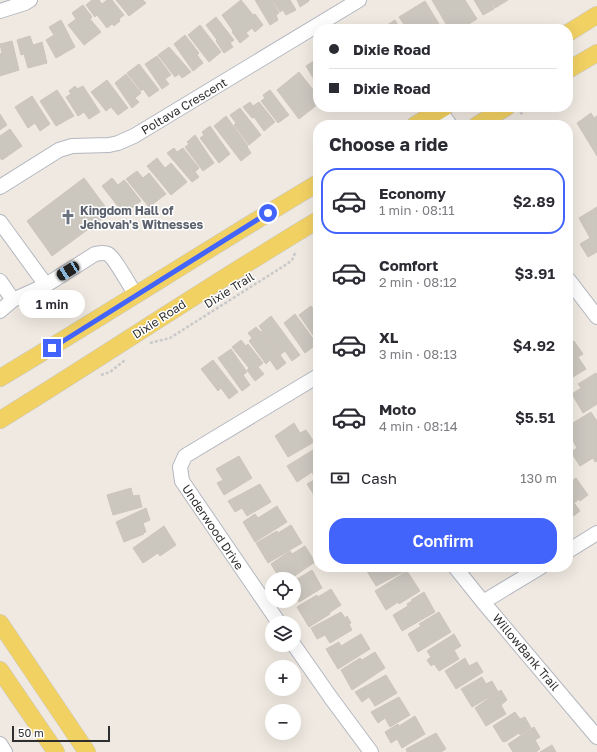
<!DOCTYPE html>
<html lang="en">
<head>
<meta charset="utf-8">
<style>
	:root { --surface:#fff; --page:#f7f7f7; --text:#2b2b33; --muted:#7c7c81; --line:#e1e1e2; --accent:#4264fb }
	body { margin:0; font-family:"Golos Text",sans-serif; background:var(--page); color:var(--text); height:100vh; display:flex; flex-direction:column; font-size:15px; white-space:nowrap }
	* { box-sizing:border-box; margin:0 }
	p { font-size:13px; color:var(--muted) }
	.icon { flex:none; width:22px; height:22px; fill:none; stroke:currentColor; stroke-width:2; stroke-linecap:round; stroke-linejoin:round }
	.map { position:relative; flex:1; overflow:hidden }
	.drawer { position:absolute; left:313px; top:120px; width:260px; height:452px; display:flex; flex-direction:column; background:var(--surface); border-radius:16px; box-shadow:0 4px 16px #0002 }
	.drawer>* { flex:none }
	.top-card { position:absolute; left:313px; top:24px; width:260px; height:88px; border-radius:16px; box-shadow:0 4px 16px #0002; display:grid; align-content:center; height:88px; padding:0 16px; background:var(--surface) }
	.tools { position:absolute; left:265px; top:572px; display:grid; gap:8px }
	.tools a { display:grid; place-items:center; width:36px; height:36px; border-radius:50%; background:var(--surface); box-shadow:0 4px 16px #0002; font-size:20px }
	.scale { position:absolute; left:12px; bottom:10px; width:98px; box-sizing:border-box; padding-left:4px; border:2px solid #2e2e2e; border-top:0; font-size:11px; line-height:14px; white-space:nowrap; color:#2e2e2e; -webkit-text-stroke:3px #fff; paint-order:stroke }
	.end { position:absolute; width:18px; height:18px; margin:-9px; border:5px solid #4264fb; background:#fff; box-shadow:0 0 0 2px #fff }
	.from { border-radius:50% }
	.bubble { position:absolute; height:28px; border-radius:14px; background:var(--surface); box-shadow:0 4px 16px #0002; font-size:13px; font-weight:600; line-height:28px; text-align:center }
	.car { position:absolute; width:12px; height:24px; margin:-12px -6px; border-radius:5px; box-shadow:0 0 3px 1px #0007; background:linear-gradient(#222 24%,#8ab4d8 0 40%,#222 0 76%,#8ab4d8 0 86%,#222 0) }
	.top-card b { display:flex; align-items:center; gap:14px; height:38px; font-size:15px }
	.top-card b+b { border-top:1px solid var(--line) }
	.top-card i { width:10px; height:10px; background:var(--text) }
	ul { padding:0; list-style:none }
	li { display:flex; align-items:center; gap:12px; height:66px; margin:0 8px 6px; padding:0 8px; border:2px solid transparent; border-radius:16px }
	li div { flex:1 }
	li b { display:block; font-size:15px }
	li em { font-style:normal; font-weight:600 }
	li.current { border-color:var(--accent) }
	li>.icon { width:36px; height:36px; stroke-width:1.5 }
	h2 { padding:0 16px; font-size:18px; line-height:48px }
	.pay { display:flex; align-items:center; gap:10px; height:44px; padding:0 16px; font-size:15px }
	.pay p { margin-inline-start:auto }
	.cta { display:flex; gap:8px; margin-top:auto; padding:8px 16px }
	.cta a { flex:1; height:46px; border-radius:16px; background:var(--accent); color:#fff; font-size:16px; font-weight:600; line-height:46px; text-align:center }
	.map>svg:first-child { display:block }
	.building { fill:#cbc7bf; stroke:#cbc5ba }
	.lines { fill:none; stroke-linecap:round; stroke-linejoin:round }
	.minor-casing { stroke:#b4b7c1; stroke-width:16 }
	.major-casing { stroke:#c9c9c9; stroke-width:18 }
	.path { stroke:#c9c9c9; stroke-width:2.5; stroke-dasharray:3 2; stroke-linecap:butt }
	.minor { stroke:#fff; stroke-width:14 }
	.major { stroke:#f2d163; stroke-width:17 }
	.route { stroke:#4264fb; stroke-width:5 }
	.labels { text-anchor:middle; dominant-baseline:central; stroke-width:3; stroke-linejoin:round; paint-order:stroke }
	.street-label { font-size:12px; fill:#2e2e2e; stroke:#fff }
	.worship-label { font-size:12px; font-weight:bold; fill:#5b616d; stroke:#fff; text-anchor:start }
</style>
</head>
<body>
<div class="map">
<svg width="597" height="752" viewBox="0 0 597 752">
	<rect width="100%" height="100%" fill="#efe9e1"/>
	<!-- building -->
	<path class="building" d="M92 0H99L102 4 107 0H112L124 15 119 19 120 21 114 26 112 24 107 28 97 15 95 17 86 5Z
		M116 0H143L146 3 129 16Z
		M241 0 253 15 255 14 263 25 255 32 252 28 246 33 249 36 240 43 232 32 233 31 222 15Z
		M255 0H271L279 13 276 15 278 20 270 25Z
		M272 0H290L296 10 286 15 283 10 280 12Z
		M297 0H309V1L300 7Z
		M432 0H465L477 19 464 27 463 26 459 29H449Z
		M474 0H508L495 8 492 4H491L494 9 483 15Z
		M425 1 442 29H407L399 17Z
		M83 5 92 17 90 19 101 32 84 45 68 25 76 19 72 13Z
		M216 17 234 40 230 43 233 47 224 53 216 41 217 40 206 25Z
		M61 20 75 47 56 58 46 40 54 35 49 27Z
		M395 20 400 29H381Z
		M200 25 221 52 209 62 188 35Z
		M185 35 199 53 197 55 203 63 193 71 174 44Z
		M30 36 33 45 42 42 47 63 28 68 24 54 21 55 17 40Z
		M12 41 19 70 0 76V54L2 53 0 44Z
		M169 47 191 72 182 78 179 74 175 77 158 55Z
		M157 56 171 75 165 79 169 84 162 89 145 64Z
		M318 58V86L306 66Z
		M139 64 159 90 149 97 143 89 141 91 127 73Z
		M299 72 318 96V104L299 119 277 90Z
		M126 74 141 93 135 98 139 102 132 108 115 83Z
		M107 80 128 108 118 115 111 107 106 111 91 92Z
		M75 86 77 89 83 86 100 112 89 119 84 112 78 116 66 97 71 94 69 91Z
		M57 90 74 116 56 126 40 101Z
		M270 90 289 115 278 123 261 101 265 98 263 95Z
		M32 96 50 124 40 131 35 123 28 128 15 107Z
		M250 102 253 106 259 102 275 122 264 131 254 117 252 118 243 107Z
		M240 108 261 135 249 145 234 125 236 123 230 115Z
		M591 113 594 118 597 116V156L577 123Z
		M0 114 7 125 0 130Z
		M226 116 248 146 247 147 251 153 241 161 214 126Z
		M210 126 230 154 219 163 200 138 204 135 202 132Z
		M10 129 22 146 2 160 0 158V136Z
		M195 135 214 163 203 171 185 147 189 144 187 142Z
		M568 142 573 150 568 153Z
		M174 148 177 152 183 148 199 168 195 172 199 177 192 182 167 153Z
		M157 158 165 168 171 163 172 164 187 182 171 195 147 166Z
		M137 171 143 178 149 173 166 194 149 207 126 179Z
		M84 178 110 213 52 256 27 221Z
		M112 178 118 185 124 180 127 183 141 201 124 214 102 186Z
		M597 207V252L588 257 580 244 590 238 579 218Z
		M318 298V307L313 301Z
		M311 306 318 315V342L299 315Z
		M295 314 317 344 305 353 284 323Z
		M271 316 300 355 292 361 285 351 280 355 259 326Z
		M256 327 261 332 262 331 286 363 277 370 270 360 266 364 249 341 252 338 248 333Z
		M241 340 246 346 248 344 263 363 258 367 264 374 255 381 247 370 249 368 232 347Z
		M574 341 583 354 578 357 586 369 568 380V345Z
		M231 349 247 372 243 375 250 385 242 391 218 358Z
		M213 360 238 392 229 399 221 388 218 391 201 369Z
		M596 373 597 376V404L583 413 572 394 581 388 578 384Z
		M591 412 597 421V461L595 462 593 458 580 466 571 452 577 448 571 437 568 439V426Z
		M294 423 300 433 306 430 314 442 288 457 275 436Z
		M318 447V474L314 476 312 472 297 482 287 466Z
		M239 456 252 478 224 495 217 483 223 480 216 469Z
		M318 478V501L307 484Z
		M576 478 588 495 580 501 579 499 574 503 580 511 568 520V481L569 483Z
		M260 484 271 502 247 516 242 508 235 512 228 501Z
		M131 488 133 496 139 495 142 507 113 515 107 495Z
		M277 506 287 522 255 542 243 522 255 514 258 518Z
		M146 508 150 520 143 523 146 532 143 533 144 534 124 542 116 522Z
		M291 525 302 543 268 563 256 543 277 531 278 533Z
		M164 526 176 545 160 556 158 553 143 563 133 548Z
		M305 546 315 562 290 579H280L271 564 290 551 292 554Z
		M367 567H403L405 571 376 586 365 568Z
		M312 570 322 588 299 602 294 594V581Z
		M407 571 420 591 399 604 398 602 386 610 375 591Z
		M331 589 341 605 329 613 330 614 309 627 297 607 317 595 318 597Z
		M424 592 435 612 402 631 393 615 408 606 407 604 412 601 411 600Z
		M341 612 345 618 347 616 351 623 349 624 352 630 330 643 325 635 317 639 311 628Z
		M439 612 451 632 418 652 408 634 421 626 419 624Z
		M361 634 370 649 338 669 326 649 339 642 341 646Z
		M454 634 461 646 454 650 459 659 439 671 434 664 431 666 427 660 431 657 427 651Z
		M375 652 385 668 352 690 341 670 360 658 362 660Z
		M465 658 469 666 477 662 483 672 456 689 445 671Z
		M386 675 397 693 375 706 369 697 362 702 355 692Z
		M482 677 486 684 492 681 498 692 472 707 461 689Z
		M501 690 507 700 501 705 506 714 486 726 475 708Z
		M399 697 410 715 390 727 385 718 378 723 371 712Z
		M515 712 520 719 525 717 531 728 520 735 519 733 505 742 504 741 503 742 493 726Z
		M415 716 425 734 402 748 397 739 391 743 385 732 398 724 399 726Z
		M534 727 540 737 535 740 540 749 536 752H513L508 744Z
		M436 733 446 749 441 752H407L406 749Z
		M552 745 556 752H540Z"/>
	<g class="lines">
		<!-- minor casing -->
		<g class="minor-casing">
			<path id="minor" d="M0 11 25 3 30 0
				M439 110 450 125
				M0 187 59 150 72 146 109 145 118 143 134 136 359 0
				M0 222 46 285
				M568 279 597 317
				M0 281 13 300
				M0 311 13 300 46 285 95 254C100 253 104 252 108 254 115 258 130 287 136 295
				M568 551 597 533
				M455 567 483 602 597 737
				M483 602 541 567
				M279 623 182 481 180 467 185 456 318 376
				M294 645 331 698 371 752
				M0 744 5 752"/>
		</g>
		<!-- major casing -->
		<g class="major-casing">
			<path id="major" d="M568 33 597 15
				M568 70 597 53
				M415 125 445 107
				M477 125 507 107
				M0 378C107 314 211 247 318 183
				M0 420C107 354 211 284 318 220
				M0 623 87 752
				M0 670 56 752"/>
		</g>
		<!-- path -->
		<path class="path" d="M520 114 532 107
			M150 343 170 338 287 264 292 260 296 251
			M101 375 110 372 125 360"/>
		<!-- minor -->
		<use href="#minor" class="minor"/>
		<!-- major -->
		<use href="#major" class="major"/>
	</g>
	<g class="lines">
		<!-- route -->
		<path class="route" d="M52 348 268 213"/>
	</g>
	<!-- icons -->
	<defs>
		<g id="church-bare" transform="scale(1.2)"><path d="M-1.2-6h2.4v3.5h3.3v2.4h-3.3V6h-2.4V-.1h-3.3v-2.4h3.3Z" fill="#6b7280" stroke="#fff" stroke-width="2.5" paint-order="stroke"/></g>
	</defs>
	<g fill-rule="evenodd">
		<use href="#church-bare" x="68" y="217"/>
	</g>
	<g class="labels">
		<!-- street labels -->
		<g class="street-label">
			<text transform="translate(184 106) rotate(-31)">Poltava Crescent</text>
			<text transform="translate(229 290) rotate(-32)">Dixie Trail</text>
			<text transform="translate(159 319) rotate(-33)">Dixie Road</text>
			<text transform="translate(213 527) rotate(56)">Underwood Drive</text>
			<text transform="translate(526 652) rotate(50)">WillowBank Trail</text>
		</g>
		<!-- worship labels -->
		<g class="worship-label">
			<text x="80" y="210">Kingdom Hall of<tspan x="80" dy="14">Jehovah's Witnesses</tspan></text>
		</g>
	</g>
</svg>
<div class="tools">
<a><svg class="icon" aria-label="locate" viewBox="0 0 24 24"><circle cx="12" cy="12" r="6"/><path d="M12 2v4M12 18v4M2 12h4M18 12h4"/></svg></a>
<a><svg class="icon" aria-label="layers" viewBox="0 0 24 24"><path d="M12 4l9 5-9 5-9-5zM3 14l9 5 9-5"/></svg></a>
<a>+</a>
<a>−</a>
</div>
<div class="scale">50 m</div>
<i class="end from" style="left:268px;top:213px"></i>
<i class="end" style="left:52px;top:348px"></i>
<div class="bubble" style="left:19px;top:290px;width:66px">1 min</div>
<i class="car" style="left:68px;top:271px;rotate:238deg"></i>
<div class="top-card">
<b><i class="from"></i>Dixie Road</b>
<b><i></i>Dixie Road</b>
</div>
<section class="drawer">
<h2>Choose a ride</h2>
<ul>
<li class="current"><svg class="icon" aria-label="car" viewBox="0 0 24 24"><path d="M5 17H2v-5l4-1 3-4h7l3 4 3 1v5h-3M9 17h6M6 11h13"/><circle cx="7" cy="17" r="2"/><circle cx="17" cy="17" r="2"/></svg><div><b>Economy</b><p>1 min · 08:11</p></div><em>$2.89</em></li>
<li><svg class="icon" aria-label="car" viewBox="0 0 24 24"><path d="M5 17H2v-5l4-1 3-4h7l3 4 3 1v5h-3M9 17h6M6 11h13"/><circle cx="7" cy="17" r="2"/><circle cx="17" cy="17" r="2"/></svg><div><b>Comfort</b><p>2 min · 08:12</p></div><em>$3.91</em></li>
<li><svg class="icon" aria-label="car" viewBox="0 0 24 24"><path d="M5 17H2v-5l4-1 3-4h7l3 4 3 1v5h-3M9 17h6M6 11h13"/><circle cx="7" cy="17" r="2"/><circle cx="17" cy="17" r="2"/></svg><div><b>XL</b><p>3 min · 08:13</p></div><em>$4.92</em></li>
<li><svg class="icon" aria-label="car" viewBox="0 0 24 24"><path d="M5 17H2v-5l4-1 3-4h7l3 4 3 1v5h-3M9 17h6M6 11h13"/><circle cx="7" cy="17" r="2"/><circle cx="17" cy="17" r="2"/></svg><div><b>Moto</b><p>4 min · 08:14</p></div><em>$5.51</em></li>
</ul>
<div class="pay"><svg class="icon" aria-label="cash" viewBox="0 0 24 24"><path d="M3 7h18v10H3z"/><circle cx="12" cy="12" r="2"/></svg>Cash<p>130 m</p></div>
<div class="cta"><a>Confirm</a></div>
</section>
</div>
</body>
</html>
